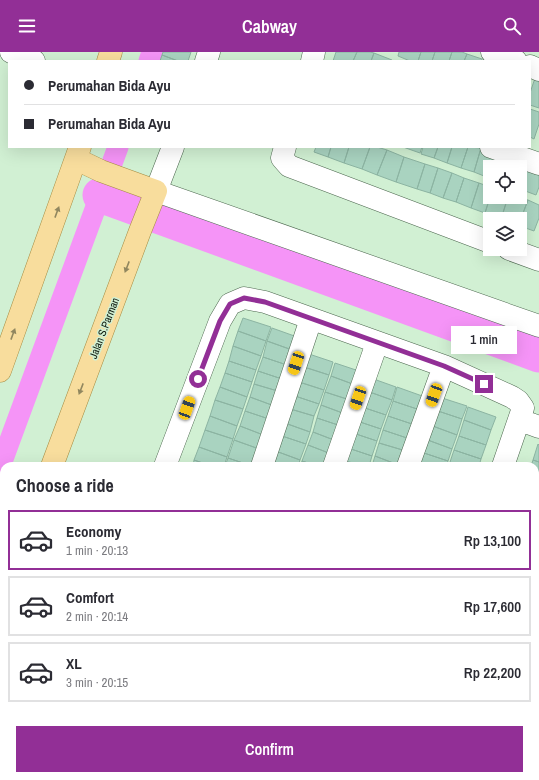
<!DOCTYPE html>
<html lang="en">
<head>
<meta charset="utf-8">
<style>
	:root { --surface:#fff; --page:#f7f7f7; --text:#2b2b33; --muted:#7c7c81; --line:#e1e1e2; --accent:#922f96 }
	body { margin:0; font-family:"Archivo Narrow",sans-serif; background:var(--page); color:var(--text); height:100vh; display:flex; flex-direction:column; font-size:15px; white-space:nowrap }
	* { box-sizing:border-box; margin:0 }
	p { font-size:13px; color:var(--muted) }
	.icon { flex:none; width:22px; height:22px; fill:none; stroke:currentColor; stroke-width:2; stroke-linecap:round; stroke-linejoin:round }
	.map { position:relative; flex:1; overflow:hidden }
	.drawer { position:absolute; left:0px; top:410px; width:539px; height:318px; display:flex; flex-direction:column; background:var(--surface); border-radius:12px 12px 0 0; box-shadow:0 4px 16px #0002 }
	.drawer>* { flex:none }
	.top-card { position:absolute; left:8px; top:8px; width:523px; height:88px; border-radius:0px; box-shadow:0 4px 16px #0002; display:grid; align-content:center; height:88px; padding:0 16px; background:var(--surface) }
	.fabs { position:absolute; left:483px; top:108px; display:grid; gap:8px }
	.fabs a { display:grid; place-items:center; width:44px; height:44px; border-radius:0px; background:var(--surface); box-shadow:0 4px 16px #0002; font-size:20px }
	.end { position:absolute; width:18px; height:18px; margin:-9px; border:5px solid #922f96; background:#fff; box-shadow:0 0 0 2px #fff }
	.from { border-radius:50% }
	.bubble { position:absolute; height:28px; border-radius:0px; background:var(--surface); box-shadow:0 4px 16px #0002; font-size:13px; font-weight:600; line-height:28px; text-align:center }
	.car { position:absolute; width:12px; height:24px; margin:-12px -6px; border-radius:5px; box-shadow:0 0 3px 1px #0007; background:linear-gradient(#f5c518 24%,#345 0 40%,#f5c518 0 76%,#345 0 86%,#f5c518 0) }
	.top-card b { display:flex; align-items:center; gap:14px; height:38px; font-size:15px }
	.top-card b+b { border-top:1px solid var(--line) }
	.top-card i { width:10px; height:10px; background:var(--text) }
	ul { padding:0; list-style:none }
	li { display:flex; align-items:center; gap:12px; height:60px; margin:0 8px 6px; padding:0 8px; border:2px solid var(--line); border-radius:0px }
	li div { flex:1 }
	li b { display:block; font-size:15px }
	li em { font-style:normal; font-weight:600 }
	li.current { border-color:var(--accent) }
	li>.icon { width:36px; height:36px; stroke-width:1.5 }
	h2 { padding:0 16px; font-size:18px; line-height:48px }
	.button { display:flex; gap:8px; margin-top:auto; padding:8px 16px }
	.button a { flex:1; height:46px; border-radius:0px; background:var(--accent); color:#fff; font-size:16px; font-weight:600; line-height:46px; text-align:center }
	header { display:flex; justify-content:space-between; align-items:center; height:52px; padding:0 16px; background:var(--accent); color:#fff; font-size:18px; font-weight:600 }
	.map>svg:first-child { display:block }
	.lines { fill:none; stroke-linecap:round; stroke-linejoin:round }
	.canal { stroke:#f594f7; stroke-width:21 }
	.river { stroke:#f594f7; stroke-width:35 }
	.building { fill:#a9d3c0; stroke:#8cb4a2 }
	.minor-casing { stroke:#4c674e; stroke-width:23 }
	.major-casing { stroke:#a58b42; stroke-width:23 }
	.minor { stroke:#fff; stroke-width:22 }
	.major { stroke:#f8dd9d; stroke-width:22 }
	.oneway { fill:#91875f }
	.route { stroke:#922f96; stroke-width:5 }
	.labels { text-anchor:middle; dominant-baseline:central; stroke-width:3; stroke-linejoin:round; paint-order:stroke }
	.street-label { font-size:11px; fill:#131e13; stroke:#d1f0d3 }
</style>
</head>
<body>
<header><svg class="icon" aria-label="menu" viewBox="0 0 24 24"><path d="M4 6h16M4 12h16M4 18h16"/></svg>Cabway<svg class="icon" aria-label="search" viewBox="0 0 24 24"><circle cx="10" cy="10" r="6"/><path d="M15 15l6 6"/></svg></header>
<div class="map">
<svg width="539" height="728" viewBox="0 0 539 728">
	<rect width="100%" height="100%" fill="#d1f0d3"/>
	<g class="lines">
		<!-- canal -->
		<path class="canal" d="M149 9 152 0
			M0 415 118 95"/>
		<!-- river -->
		<path class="river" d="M100 143 539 303"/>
	</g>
	<!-- building -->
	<path class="building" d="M163 0H191L188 9H178L162 3Z
		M336 0H357L353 9H333Z
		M357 0H370L374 1 371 9H353Z
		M399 0H421L418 9H410L398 4Z
		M421 0H435L432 9H418Z
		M435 0H452L449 9H432Z
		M452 0H462L467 2 464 9H449Z
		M374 1 392 8 391 9H371Z
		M467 2 482 7V9H464Z
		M162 3 178 9H160Z
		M535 26 539 28V56L530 53V41Z
		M530 57 539 60V72L534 87 530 85Z
		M316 95H331L328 105 314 100Z
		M331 95H349L344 111 328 105Z
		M349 95H370L362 117 344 111Z
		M370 95H377L387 98 377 123 362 117Z
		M403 95H422L420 101Z
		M423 95H438L434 106 421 102Z
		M438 95H452L447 111 434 106Z
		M452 95H468L461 116 447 111Z
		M468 95 481 96 474 120 461 116Z
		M481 96 496 101 492 115H490L489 126 474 120Z
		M387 98 404 105 396 130 377 123Z
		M496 101 510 106 507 115H492Z
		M404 105 425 112 417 137 396 130Z
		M425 112 438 116 430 141 417 137Z
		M526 112 539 116V135L536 143 520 137V131Z
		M438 116 452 121 443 146 430 141Z
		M452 121 464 126 456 150 443 146Z
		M464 126 479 131 471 156 456 150Z
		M479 131 490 135V145L485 161 471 156Z
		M490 145H508L501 167 485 161Z
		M508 145H518L528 148 520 169V167H501Z
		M528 148 539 153V166L534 179 520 174V169Z
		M243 266 271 275 266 289 238 279Z
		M272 276 300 286 295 299 267 289Z
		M238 279 266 289 261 304 233 294Z
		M267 289 295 299 290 314 263 305Z
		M233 294 261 304 256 318 229 309Z
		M306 301 333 310 329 323 301 314Z
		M263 305 290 314 285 328 258 319Z
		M229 309 256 318 252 330 225 321Z
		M335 311 362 320 358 334 331 324Z
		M301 314 329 323 324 338 296 329Z
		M258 319 285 328 281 340 254 332Z
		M225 321 252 330 247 345 220 335Z
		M331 324 358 334 353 349 325 340Z
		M368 325 396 335 392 348 364 338Z
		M296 329 324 338 319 352 292 343Z
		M254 332 281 340 277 355 250 345Z
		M220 335 247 345 243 357 215 348Z
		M397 335 425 345 420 358 393 349Z
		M364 338 392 348 386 363 359 354Z
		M325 340 353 349 348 363 321 353Z
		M292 343 319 352 314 364 287 356Z
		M250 345 277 355 272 368 245 359Z
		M439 345 467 354 462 367 435 358Z
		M215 348 243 357 237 374 210 364Z
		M393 349 420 358 415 373 388 364Z
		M321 353 348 363 344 375 317 366Z
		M359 354 386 363 381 377 354 368Z
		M468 355 496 365 491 378 464 368Z
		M287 356 314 364 310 380 282 370Z
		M435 358 462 367 457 383 430 373Z
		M245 359 272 368 266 384 240 374Z
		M210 364 237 374 233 387 205 378Z
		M388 364 415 373 410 387 383 378Z
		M317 366 344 375 339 390 313 380Z
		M354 368 381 377 377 389 350 380Z
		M464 368 491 378 486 393 459 384Z
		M282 370 310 380 306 392 279 383Z
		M430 373 457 383 452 397 425 387Z
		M240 374 266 384 262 398 234 388Z
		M205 378 233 387 227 405 199 395Z
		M383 378 410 387 406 399 379 391Z
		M313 380 339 390 334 403 308 393Z
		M350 380 377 389 372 404 345 395Z
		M279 383 306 392 300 408 273 398Z
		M459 384 486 393 481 407 454 398Z
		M425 387 452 397 448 409 421 400Z
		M234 388 262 398 252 414 228 406Z
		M379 391 406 399 401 414 375 404Z
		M538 392 539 393V410L533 408Z
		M308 393 334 403 331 414H317L302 409Z
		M199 395 227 405 224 414H211L194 408Z
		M345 395 372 404 369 414H361L341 407Z
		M273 398 300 408 298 414H272Z
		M454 398 481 407 479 414H461L450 410Z
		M421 400 448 409 446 414H416Z
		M375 404 401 414H372Z
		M228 406 252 414H225Z
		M194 408 211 414H193Z
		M533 408 539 410V425L535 424V414H531Z
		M302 409 317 414H300Z
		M535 424 539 425V439L535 438Z
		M535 438 539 439V455L535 454Z
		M535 454 539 455V469L535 468Z
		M535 468 539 469V480L537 487 535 486Z
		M539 487V503L535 502V497Z
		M535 502 539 503V523L535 521Z
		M535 521 539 523V537L535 536Z
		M535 614 539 615V631L535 630Z
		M535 630 539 631V645L535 644Z
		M535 644 539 645V661L535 660Z
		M535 660 539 661V675L535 674Z
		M535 674 539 675 538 693 535 692Z
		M535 708 539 709V728L529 725V724H535Z
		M82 724H109L112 725 111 728H80Z
		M114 724H145L143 728H119L114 726Z
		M155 724H185L184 728H157Z
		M189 724H218L217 728H201Z
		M236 724H259L258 728H248Z
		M265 724H282L289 727 263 728Z
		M497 724H528L526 728H495Z"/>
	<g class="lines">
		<!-- minor casing -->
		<g class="minor-casing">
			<path id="minor" d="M11 0 34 9
				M492 0 516 9
				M206 9 209 0
				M312 9 314 0
				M530 14 539 18
				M173 95 156 139 539 274
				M285 95 282 106 289 114 490 190
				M491 95 539 112
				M509 197 539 208
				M520 368 539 375
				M165 414 220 269 230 252 244 246 265 250 444 314 512 345 518 349 523 356 503 414
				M262 414 311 267
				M334 414 377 291
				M408 414 444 314
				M535 561 539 563
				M535 594 539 583
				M348 724 360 728
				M50 728 52 724
				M148 728 149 724
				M226 728 228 724
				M299 728 301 724
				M389 728 390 724
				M488 728 490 724"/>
		</g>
		<!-- major casing -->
		<g class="major-casing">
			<path id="major" d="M108 9 111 0
				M0 319 80 95
				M52 414 140 179 156 139 101 119 76 107
				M0 559 4 548"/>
		</g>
		<!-- minor -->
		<use href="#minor" class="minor"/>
		<!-- major -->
		<use href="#major" class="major"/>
	</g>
	<!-- one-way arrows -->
	<defs><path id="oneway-solid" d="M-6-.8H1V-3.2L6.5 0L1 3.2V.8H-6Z"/></defs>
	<g class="oneway">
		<use href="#oneway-solid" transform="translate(57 160) rotate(-70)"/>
		<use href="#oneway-solid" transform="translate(127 215) rotate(111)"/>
		<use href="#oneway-solid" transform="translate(13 282) rotate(-70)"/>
		<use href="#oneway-solid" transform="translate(81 337) rotate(111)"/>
	</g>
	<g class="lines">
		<!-- route -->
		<path class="route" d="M198 327 220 269 230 252 244 246 265 250 444 314 484 332"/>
	</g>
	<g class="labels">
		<!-- street labels -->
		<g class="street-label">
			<text transform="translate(104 276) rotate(-69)">Jalan S.Parman</text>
		</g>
	</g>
</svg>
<div class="fabs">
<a><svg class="icon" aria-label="locate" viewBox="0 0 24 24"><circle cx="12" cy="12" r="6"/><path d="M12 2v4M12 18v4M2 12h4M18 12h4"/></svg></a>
<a><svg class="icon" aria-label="layers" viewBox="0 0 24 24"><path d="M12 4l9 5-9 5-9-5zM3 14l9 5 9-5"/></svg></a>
</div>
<i class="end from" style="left:198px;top:327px"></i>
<i class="end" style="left:484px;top:332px"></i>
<div class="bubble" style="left:451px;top:274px;width:66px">1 min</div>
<i class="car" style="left:296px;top:311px;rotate:198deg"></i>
<i class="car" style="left:434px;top:343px;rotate:200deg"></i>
<i class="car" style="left:358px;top:346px;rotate:199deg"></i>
<i class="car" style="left:187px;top:356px;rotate:20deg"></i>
<div class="top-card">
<b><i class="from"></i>Perumahan Bida Ayu</b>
<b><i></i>Perumahan Bida Ayu</b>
</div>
<section class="drawer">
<h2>Choose a ride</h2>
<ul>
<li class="current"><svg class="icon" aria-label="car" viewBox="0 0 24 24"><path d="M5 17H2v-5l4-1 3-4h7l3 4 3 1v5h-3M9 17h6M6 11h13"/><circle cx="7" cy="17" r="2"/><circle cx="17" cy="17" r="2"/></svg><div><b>Economy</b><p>1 min · 20:13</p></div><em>Rp 13,100</em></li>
<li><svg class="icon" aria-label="car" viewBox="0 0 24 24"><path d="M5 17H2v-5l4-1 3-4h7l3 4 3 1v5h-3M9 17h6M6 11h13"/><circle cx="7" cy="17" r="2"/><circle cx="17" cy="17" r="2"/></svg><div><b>Comfort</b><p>2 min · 20:14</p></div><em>Rp 17,600</em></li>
<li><svg class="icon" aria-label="car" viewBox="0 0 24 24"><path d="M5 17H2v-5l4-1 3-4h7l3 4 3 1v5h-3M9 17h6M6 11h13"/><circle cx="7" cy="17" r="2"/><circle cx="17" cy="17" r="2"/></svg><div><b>XL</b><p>3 min · 20:15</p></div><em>Rp 22,200</em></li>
</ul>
<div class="button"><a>Confirm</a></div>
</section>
</div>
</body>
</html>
